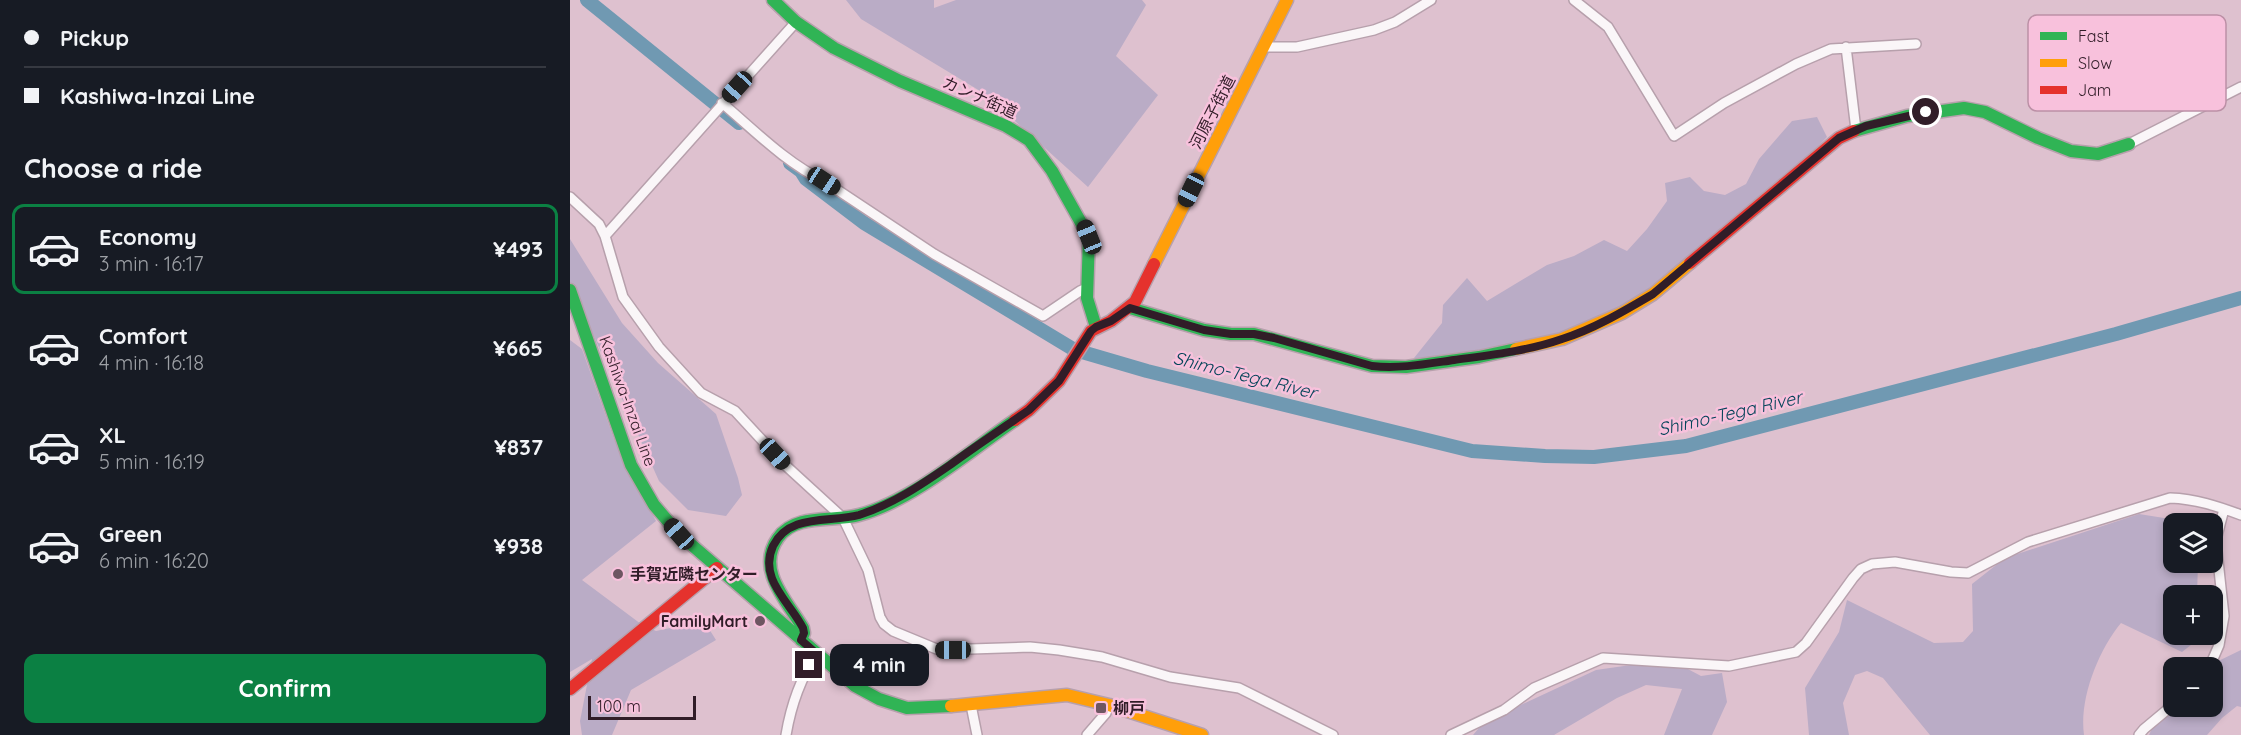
<!DOCTYPE html>
<html lang="en">
<head>
<meta charset="utf-8">
<style>
	:root { --surface:#171b24; --page:#242831; --text:#f1f3f6; --muted:#9ea1a6; --line:#363941; --accent:#0b8043 }
	body { margin:0; font-family:Quicksand,"Noto Sans JP",sans-serif; background:var(--page); color:var(--text); height:100vh; display:flex; flex-direction:column; font-size:22px; white-space:nowrap }
	* { box-sizing:border-box; margin:0 }
	p { font-size:20px; color:var(--muted) }
	.icon { flex:none; width:33px; height:33px; fill:none; stroke:currentColor; stroke-width:2; stroke-linecap:round; stroke-linejoin:round }
	.map { position:relative; flex:1; overflow:hidden }
	.drawer { display:flex; flex-direction:column; background:var(--surface); width:570px }
	.drawer>* { flex:none }
	.guide { display:grid; align-content:center; height:132px; padding:0 24px; background:var(--surface) }
	.buttons { position:absolute; left:1593px; top:513px; display:grid; gap:12px }
	.buttons a { display:grid; place-items:center; width:60px; height:60px; border-radius:12px; background:var(--surface); box-shadow:0 3px 9px #0003; font-size:30px }
	.scale { position:absolute; left:18px; bottom:15px; width:108px; box-sizing:border-box; padding-left:6px; border:3px solid #311d28; border-top:0; font-size:16px; line-height:21px; white-space:nowrap; color:#311d28; -webkit-text-stroke:4px #f8c1dc; paint-order:stroke }
	.end { position:absolute; width:27px; height:27px; margin:-14px; border:8px solid #311d28; background:#fff; box-shadow:0 0 0 3px #fff }
	.from { border-radius:50% }
	.bubble { position:absolute; height:42px; border-radius:12px; background:var(--surface); box-shadow:0 3px 9px #0003; font-size:20px; font-weight:700; line-height:42px; text-align:center }
	.car { position:absolute; width:18px; height:36px; margin:-18px -9px; border-radius:8px; box-shadow:0 0 4px 2px #0007; background:linear-gradient(#222 24%,#8ab4d8 0 40%,#222 0 76%,#8ab4d8 0 86%,#222 0) }
	.guide b { display:flex; align-items:center; gap:21px; height:57px; font-size:22px }
	.guide b+b { border-top:2px solid var(--line) }
	.guide i { width:15px; height:15px; background:var(--text) }
	ul { padding:0; list-style:none }
	li { display:flex; align-items:center; gap:18px; height:90px; margin:0 12px 9px; padding:0 12px; border:3px solid transparent; border-radius:12px }
	li div { flex:1 }
	li b { display:block; font-size:22px }
	li em { font-style:normal; font-weight:700 }
	li.on { border-color:var(--accent) }
	li>.icon { width:54px; height:54px; stroke-width:1.5 }
	h2 { padding:0 24px; font-size:27px; line-height:72px }
	.button { display:flex; gap:12px; margin-top:auto; padding:12px 24px }
	.button a { flex:1; height:69px; border-radius:12px; background:var(--accent); color:#fff; font-size:24px; font-weight:700; line-height:69px; text-align:center }
	main { display:flex; flex:1; min-height:0 }
	.map>svg:first-child { display:block }
	.green { fill:#baacc6 }
	.lines { fill:none; stroke-linecap:round; stroke-linejoin:round }
	.river { stroke:#7099b2; stroke-width:14 }
	.street-casing { stroke:#b7a0ac; stroke-width:12 }
	.fast-casing { stroke:#b7a0ac; stroke-width:15 }
	.slow-casing { stroke:#b7a0ac; stroke-width:15 }
	.jam-casing { stroke:#b7a0ac; stroke-width:15 }
	.street { stroke:#faf6f8; stroke-width:9 }
	.fast { stroke:#30b455; stroke-width:12 }
	.slow { stroke:#ff9f0a; stroke-width:12 }
	.jam { stroke:#e5322d; stroke-width:12 }
	.route { stroke:#311d28; stroke-width:8 }
	.poi-dot { fill:#6e5662; stroke:#f8c1dc; stroke-width:2 }
	.labels { text-anchor:middle; dominant-baseline:central; stroke-width:5; stroke-linejoin:round; paint-order:stroke }
	.street-label { font-size:16px; fill:#311d28; stroke:#f8c1dc }
	.poi-label { font-size:16px; font-weight:bold; fill:#311d28; stroke:#f8c1dc; text-anchor:start }
	.water-label { font-size:18px; font-style:italic; fill:#044459; stroke:#f8c1dc }
	.key { fill:#f8c1dc; stroke:#bc90a6; stroke-width:1.5 }
	.key-label { font-size:16px; fill:#311d28 }
</style>
</head>
<body>
<main>
<section class="drawer">
<div class="guide">
<b><i class="from"></i>Pickup</b>
<b><i></i>Kashiwa-Inzai Line</b>
</div>
<h2>Choose a ride</h2>
<ul>
<li class="on"><svg class="icon" aria-label="car" viewBox="0 0 24 24"><path d="M5 17H2v-5l4-1 3-4h7l3 4 3 1v5h-3M9 17h6M6 11h13"/><circle cx="7" cy="17" r="2"/><circle cx="17" cy="17" r="2"/></svg><div><b>Economy</b><p>3 min · 16:17</p></div><em>¥493</em></li>
<li><svg class="icon" aria-label="car" viewBox="0 0 24 24"><path d="M5 17H2v-5l4-1 3-4h7l3 4 3 1v5h-3M9 17h6M6 11h13"/><circle cx="7" cy="17" r="2"/><circle cx="17" cy="17" r="2"/></svg><div><b>Comfort</b><p>4 min · 16:18</p></div><em>¥665</em></li>
<li><svg class="icon" aria-label="car" viewBox="0 0 24 24"><path d="M5 17H2v-5l4-1 3-4h7l3 4 3 1v5h-3M9 17h6M6 11h13"/><circle cx="7" cy="17" r="2"/><circle cx="17" cy="17" r="2"/></svg><div><b>XL</b><p>5 min · 16:19</p></div><em>¥837</em></li>
<li><svg class="icon" aria-label="car" viewBox="0 0 24 24"><path d="M5 17H2v-5l4-1 3-4h7l3 4 3 1v5h-3M9 17h6M6 11h13"/><circle cx="7" cy="17" r="2"/><circle cx="17" cy="17" r="2"/></svg><div><b>Green</b><p>6 min · 16:20</p></div><em>¥938</em></li>
</ul>
<div class="button"><a>Confirm</a></div>
</section>
<div class="map">
<svg width="1671" height="735" viewBox="0 0 1671 735">
	<rect width="100%" height="100%" fill="#dec1cf"/>
	<!-- green -->
	<path class="green" d="M276 0H364V8L386 0H572L576 5 546 56 588 95 518 187 415 94 291 19Z
		M1247 117 1257 137 1225 170 1059 304 986 336 902 354 862 358H844L872 323 873 305 897 278 917 301 977 265 1004 256 1034 240 1057 251 1077 229 1097 201 1095 183 1120 177 1134 191 1155 195 1176 184 1189 159 1222 121Z
		M0 239 52 323 88 363 146 414 168 478 172 495 156 516 118 510 89 481 0 283Z
		M0 340 12 349 44 439 86 521 12 580 71 624 86 631 134 621 146 640 61 690 42 735H12L10 721 22 659 0 672Z
		M1569 514 1594 518 1603 528 1604 562 1628 563 1627 595 1604 596V634L1626 635V641L1612 652 1551 623C1528 651 1509 699 1514 735H1360L1313 678 1297 671 1285 675 1273 703 1279 735H1239L1235 688 1269 632 1277 600 1364 643 1393 642 1403 631 1402 584 1435 558Z
		M1671 650V707L1667 706 1652 718 1637 735H1579L1597 696 1603 691 1604 706H1642V668L1636 667Z
		M1075 663 1114 667 1131 676 1152 673 1157 702 1142 735H1094L1112 689 1076 685 1047 698 984 735H903L914 722 1026 670Z"/>
	<g class="lines">
		<!-- river -->
		<path class="river" d="M17 0 169 123
			M220 163 231 171 236 179 294 223 503 349
			M512 352 577 371 902 451 975 456 1024 457 1116 446 1546 334 1671 298"/>
		<!-- street casing -->
		<g class="street-casing">
			<path id="street" d="M1004 0 1038 27 1104 136 1154 103 1226 64 1261 49 1346 44
				M693 47H727L804 30 825 22 861 0
				M1276 47 1286 130
				M152 103C184 130 216 163 254 181L364 254 473 316 510 291 517 288
				M1559 144 1671 87
				M0 197 29 224 35 236 53 297 89 347 131 393 165 411 214 464 273 518 298 570 310 617 314 624 323 631 369 650 460 647 489 650 532 657 600 677 669 688 763 735
				M35 236 226 22
				M1639 668 1649 645 1654 616 1647 551V536L1654 509
				M401 705 407 735
				M216 735C221 705 230 679 247 653
				M517 735 536 713 539 705
				M881 735 934 710 964 688 1033 658 1159 666 1226 652 1236 643 1283 578 1291 569 1302 564 1325 562 1381 572 1398 573 1458 542 1600 498C1626 499 1647 506 1671 515
				M1569 735 1574 729 1604 704"/>
		</g>
		<!-- fast casing -->
		<g class="fast-casing">
			<path id="fast" d="M203 0 226 22 264 48 330 81 436 126 459 140 482 171 519 237 517 298 526 327
				M1284 131 1337 116 1394 108 1415 112 1468 138 1501 151 1528 154 1559 144
				M0 290 61 465 84 505 109 534 285 686 309 699 337 708 381 706
				M560 308 634 330 661 334H684L802 366 836 367 909 357 946 349
				M231 640 234 633 233 628C218 602 185 570 208 538 225 513 264 522 289 515 342 501 400 451 445 420"/>
		</g>
		<!-- slow casing -->
		<g class="slow-casing">
			<path id="slow" d="M584 264 717 0
				M946 349 992 339 1052 313 1083 294 1120 263
				M381 706 497 695 539 705 632 735"/>
		</g>
		<!-- jam casing -->
		<g class="jam-casing">
			<path id="jam" d="M1120 263 1269 138 1284 131
				M445 420 459 410 489 381 521 331 541 321 565 302 584 264
				M0 689 147 568"/>
		</g>
		<!-- street -->
		<use href="#street" class="street"/>
		<!-- fast -->
		<use href="#fast" class="fast"/>
		<!-- slow -->
		<use href="#slow" class="slow"/>
		<!-- jam -->
		<use href="#jam" class="jam"/>
	</g>
	<g class="lines">
		<!-- route -->
		<path class="route" d="M239 665 247 654 231 640 234 633 233 628C220 602 188 579 203 546 219 513 259 523 289 515 323 504 351 485 380 465 406 446 433 428 459 410L489 381 521 331 526 327 541 321 560 308 634 330 661 334H684L704 338 802 366C830 369 856 364 884 360 920 355 958 351 992 339 1024 329 1054 311 1083 294L1269 138 1296 126 1356 112"/>
	</g>
	<!-- markers -->
	<g class="poi-dot">
		<circle cx="48" cy="574" r="6"/>
		<circle cx="190" cy="621" r="6"/>
		<rect x="525" y="702" width="12" height="12" rx="3"/>
	</g>
	<g class="labels">
		<!-- street labels -->
		<g class="street-label">
			<text transform="translate(410 97) rotate(24)">カンナ街道</text>
			<text transform="translate(642 112) rotate(-63)">河原子街道</text>
			<text transform="translate(58 401) rotate(70)">Kashiwa-Inzai Line</text>
		</g>
		<!-- poi labels -->
		<g class="poi-label">
			<text x="60" y="574">手賀近隣センター</text>
			<text x="178" y="621" text-anchor="end">FamilyMart</text>
			<text x="543" y="708">柳戸</text>
		</g>
		<!-- water labels -->
		<g class="water-label">
			<text transform="translate(675 375) rotate(14)">Shimo-Tega River</text>
			<text transform="translate(1160 413) rotate(-13)">Shimo-Tega River</text>
		</g>
	</g>
	<!-- legend -->
	<rect x="1458" y="15" width="198" height="96" rx="9" class="key"/>
	<rect x="1470" y="32" width="27" height="8" fill="#30b455"/>
	<rect x="1470" y="59" width="27" height="8" fill="#ff9f0a"/>
	<rect x="1470" y="86" width="27" height="8" fill="#e5322d"/>
	<g class="key-label">
		<text x="1508" y="42">Fast</text>
		<text x="1508" y="69">Slow</text>
		<text x="1508" y="96">Jam</text>
	</g>
</svg>
<div class="buttons">
<a><svg class="icon" aria-label="layers" viewBox="0 0 24 24"><path d="M12 4l9 5-9 5-9-5zM3 14l9 5 9-5"/></svg></a>
<a>+</a>
<a>−</a>
</div>
<div class="scale">100 m</div>
<i class="end from" style="left:1356px;top:112px"></i>
<i class="end" style="left:239px;top:665px"></i>
<div class="bubble" style="left:260px;top:644px;width:99px">4 min</div>
<i class="car" style="left:167px;top:87px;rotate:222deg"></i>
<i class="car" style="left:254px;top:181px;rotate:123deg"></i>
<i class="car" style="left:621px;top:190px;rotate:206deg"></i>
<i class="car" style="left:519px;top:237px;rotate:338deg"></i>
<i class="car" style="left:205px;top:454px;rotate:137deg"></i>
<i class="car" style="left:109px;top:534px;rotate:318deg"></i>
<i class="car" style="left:383px;top:650px;rotate:270deg"></i>
</div>
</main>
</body>
</html>
